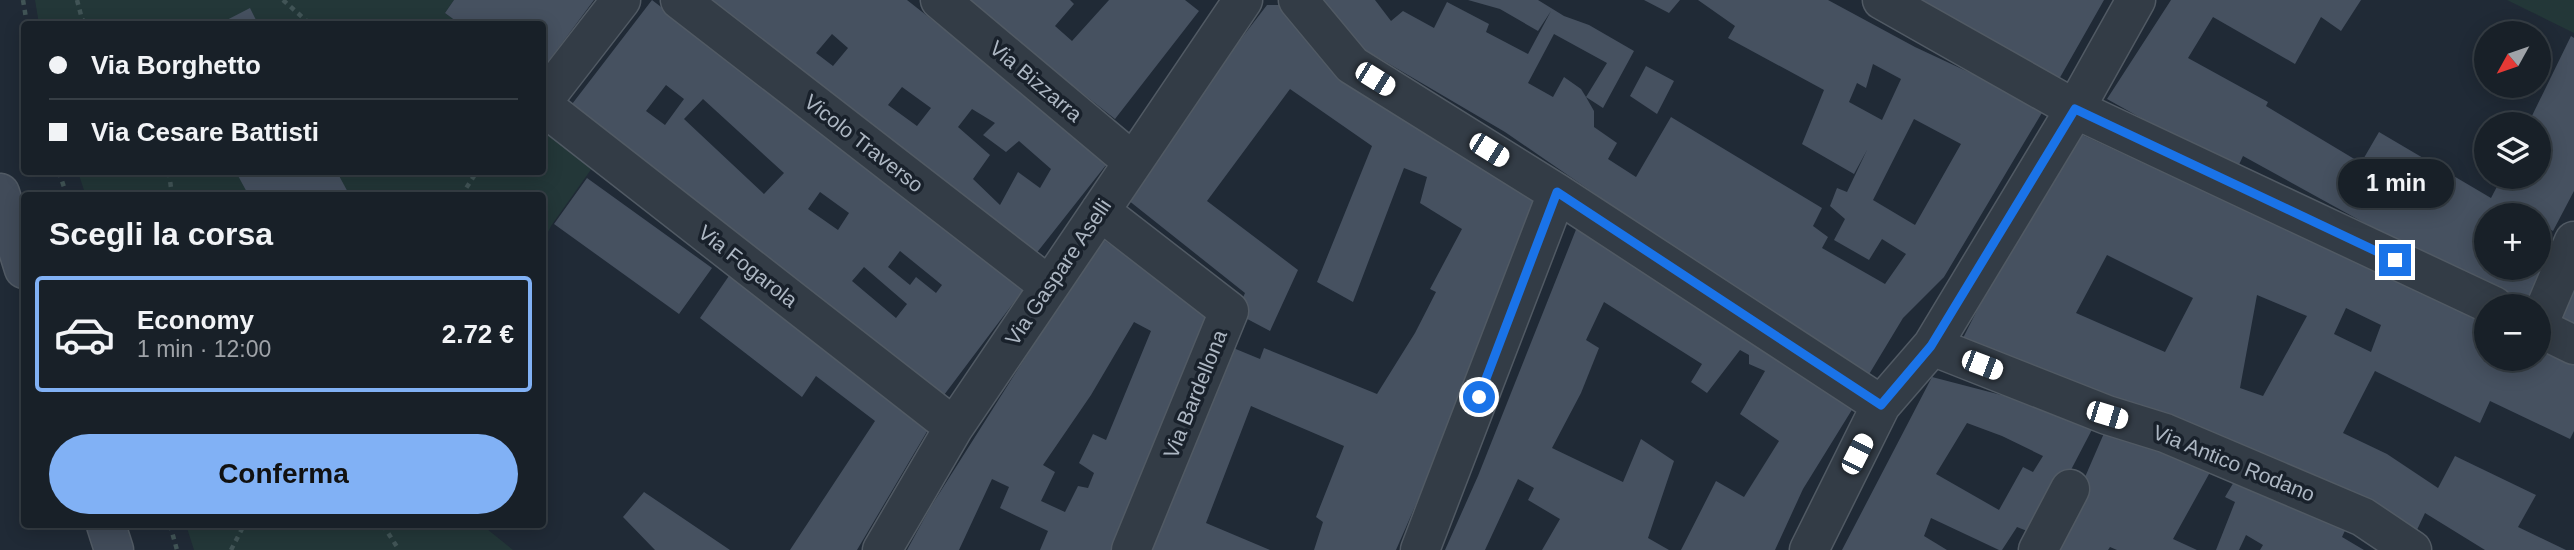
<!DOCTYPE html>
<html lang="it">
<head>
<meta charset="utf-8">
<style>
	:root { --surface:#182028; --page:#212830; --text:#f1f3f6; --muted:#9fa3a8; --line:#363e45; --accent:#81b1f5 }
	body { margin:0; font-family:Arial,sans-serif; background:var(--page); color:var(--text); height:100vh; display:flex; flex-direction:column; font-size:26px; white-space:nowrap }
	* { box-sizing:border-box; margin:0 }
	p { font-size:23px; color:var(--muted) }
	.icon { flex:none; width:38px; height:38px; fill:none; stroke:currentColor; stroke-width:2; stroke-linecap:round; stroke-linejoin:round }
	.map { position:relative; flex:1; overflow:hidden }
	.panel { position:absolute; left:21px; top:192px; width:525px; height:336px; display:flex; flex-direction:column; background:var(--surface); border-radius:7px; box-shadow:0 4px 18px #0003,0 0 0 2px var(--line) }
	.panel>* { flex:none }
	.hud { position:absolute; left:21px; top:21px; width:525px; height:154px; border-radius:7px; box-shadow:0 4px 18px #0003,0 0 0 2px var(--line); display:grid; align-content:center; height:154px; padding:0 28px; background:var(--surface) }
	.needle { width:46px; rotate:230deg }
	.fabs { position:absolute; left:2474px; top:21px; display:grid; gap:14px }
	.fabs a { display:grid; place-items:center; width:77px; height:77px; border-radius:50%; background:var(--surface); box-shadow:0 4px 18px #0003,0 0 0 2px var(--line); font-size:35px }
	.end { position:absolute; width:32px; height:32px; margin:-16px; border:9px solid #1a73e8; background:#fff; box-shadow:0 0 0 4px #fff }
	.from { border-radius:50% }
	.bubble { position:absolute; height:49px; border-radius:24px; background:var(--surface); box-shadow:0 4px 18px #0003,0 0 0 2px var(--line); font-size:23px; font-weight:700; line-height:49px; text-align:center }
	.car { position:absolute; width:21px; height:42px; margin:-21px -10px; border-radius:9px; box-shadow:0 0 5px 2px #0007; background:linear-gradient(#fff 24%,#345 0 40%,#fff 0 76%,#345 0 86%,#fff 0) }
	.hud b { display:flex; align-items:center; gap:24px; height:66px; font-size:26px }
	.hud b+b { border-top:2px solid var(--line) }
	.hud i { width:18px; height:18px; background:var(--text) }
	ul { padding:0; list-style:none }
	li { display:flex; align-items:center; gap:21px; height:116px; margin:0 14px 10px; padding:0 14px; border:4px solid var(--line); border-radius:7px }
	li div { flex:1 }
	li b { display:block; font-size:26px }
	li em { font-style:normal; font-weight:700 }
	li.current { border-color:var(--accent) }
	li>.icon { width:63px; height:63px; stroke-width:1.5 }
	h2 { padding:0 28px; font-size:32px; line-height:84px }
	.cta { display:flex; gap:14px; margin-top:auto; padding:14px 28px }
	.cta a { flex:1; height:80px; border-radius:42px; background:var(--accent); color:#111; font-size:28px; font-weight:700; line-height:80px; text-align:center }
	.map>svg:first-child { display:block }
	.green { fill:#233738 }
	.building { fill:#465160; fill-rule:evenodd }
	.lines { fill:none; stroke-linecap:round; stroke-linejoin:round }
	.street-casing { stroke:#515a64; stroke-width:41 }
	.secondary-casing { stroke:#515a64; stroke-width:41 }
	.path { stroke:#415456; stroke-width:4.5; stroke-dasharray:5 5; stroke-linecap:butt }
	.street { stroke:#333c46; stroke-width:38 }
	.secondary { stroke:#414b59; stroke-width:38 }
	.route { stroke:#1a73e8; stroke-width:9 }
	.labels { text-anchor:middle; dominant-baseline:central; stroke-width:7; stroke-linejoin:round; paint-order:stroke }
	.street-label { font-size:21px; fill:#adb7c3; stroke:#19212b }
</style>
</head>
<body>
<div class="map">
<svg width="2574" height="550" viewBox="0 0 2574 550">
	<rect width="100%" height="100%" fill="#202a36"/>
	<!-- green -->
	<path class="green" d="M35 0H454L445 13 460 24H39Z
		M2507 0H2574V33Z
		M543 117 597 161 551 226 543 242 542 196H86L78 172H542Z
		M186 525H482L513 550H194Z"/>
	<!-- building -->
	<path class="building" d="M454 0H594L542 70V24H460L445 13Z
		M652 0 1026 286 944 395 569 108ZM666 85 684 99 665 125 646 111ZM703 99 784 173 764 194 684 119ZM820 192 849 213 838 230 808 209ZM900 251 942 285 936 293 916 277 910 285 888 267ZM864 267 907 304 896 318 852 281Z
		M703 0H907L1110 160 1031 260ZM832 34 848 48 833 66 816 53ZM902 87 931 108 917 126 888 105ZM972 109 995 123 983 135 1006 152 1019 141 1051 169 1040 188 1018 172 1000 205 973 179 990 155 958 127Z
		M965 0H1070L1074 4 1055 26 1072 41 1109 0H1185L1199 11 1115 119Z
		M1321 0H1375L1391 21 1403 11 1434 28 1447 2 1489 24 1486 32 1528 54 1551 11 1538 31 1500 9 1468 0H1538L1564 16 1589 25 1634 51 1603 108 1586 97 1594 111V127L1617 143 1608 159 1636 177 1671 117 1822 208 1813 226 1828 237 1822 248 1885 284 1906 254 1882 239 1869 260 1834 240 1845 219 1830 206 1837 188 1847 192 1867 150 1854 174 1802 144 1824 90 1728 38 1735 26 1698 0H1828L1915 47 2007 90 2043 111 1944 277 1903 318 1868 376 1777 319 1505 132 1362 48ZM1554 34 1607 63 1586 97 1581 89 1564 77 1553 97 1528 83ZM1873 64 1901 79 1882 120 1849 102 1857 83 1866 88ZM1914 119 1961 144 1915 225 1873 200Z
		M1644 0H1680L1669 13Z
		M1913 0H2104L2058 81Z
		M2171 0H2361L2341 31 2321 17 2295 64 2213 17 2188 58 2268 102 2266 106 2361 163 2379 132 2491 198 2502 177H2539V124H2528L2571 36 2574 38V191L2553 231 2539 223V215H2487V268H2539V248L2557 258 2533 306H2515L2243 156 2236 171 2107 99Z
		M1267 5H1279L1544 198 1477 364 1396 550H1314L1323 522 1316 517 1344 446 1251 406 1206 523 1270 550H1149L1226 345 1260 359 1264 348 1377 394 1415 333 1436 292 1430 289 1462 229 1420 203 1427 177 1404 168 1353 302 1317 282 1372 146 1290 89 1207 201 1298 270 1270 331 1236 313 1245 293 1128 200 1181 117Z
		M250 8 258 24H219Z
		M1646 66 1674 81 1657 114 1630 96Z
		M2076 132 2236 206 2288 227 2487 321V359H2539V346L2574 362V431L2570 439 2490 401 2480 423 2375 371 2343 433 2387 454 2438 488 2455 456 2536 495 2518 527 2566 550H2485L2425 513 2415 534 2163 419 1963 338 1996 273ZM2107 255 2193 298 2165 352 2076 313ZM2257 295 2307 316 2263 396 2240 388ZM2346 308 2381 325 2371 352 2334 334Z
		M236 172H337L350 196H249Z
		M587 178 712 268 679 314 554 224Z
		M1581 217 1858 400 1803 489 1775 550H1681L1716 481 1744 497 1779 441 1740 414 1765 371 1749 364V355L1740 350 1707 393 1691 382 1702 364 1604 302 1586 340 1599 348 1581 393 1552 448 1623 482 1641 439 1674 461 1648 538 1669 550H1542L1560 519 1528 500 1534 488 1518 479 1485 550H1445L1478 476Z
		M1101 238 1213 316 1131 511 1112 550H1040L1048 531 1000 508 1009 487 992 479 959 550H907L930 508ZM1134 322 1151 331 1106 440 1093 434 1079 463 1094 473 1088 488 1078 486 1065 512 1041 501 1055 472 1043 465 1091 395Z
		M733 270 932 423 857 550H790L875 421 816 376 802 397 700 318Z
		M2574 279V329L2552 319Z
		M1932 377 2097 420 2037 535 2017 527 2002 550H1999L1931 518 1924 536 1947 550H1842ZM1967 423 2002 436 2043 456 2033 472 2023 467 1999 510 1936 474Z
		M2108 424 2214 465 2173 539 2197 550H2117L2110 547 2108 550H2048L2082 484Z
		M2238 475 2349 522 2342 537 2364 550H2260L2263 545 2246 535 2239 550H2216L2235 502 2225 497Z
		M644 492 730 550H655L623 517Z"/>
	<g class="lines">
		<!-- street casing -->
		<g class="street-casing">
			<path id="street" d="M680 0 1049 286
				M940 0 1133 162
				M1298 0 1352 65 1557 193 1881 405
				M1882 0 2075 109 2494 306
				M542 102 621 0
				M542 105 954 427
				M1100 211 1229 311 1131 550
				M2539 323 2574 241
				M2539 328 2574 345
				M1932 346 2107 415 2165 433 2363 517 2412 550
				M882 550 954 427 1243 0
				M1420 550 1557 193
				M1809 550 1881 405 1932 346 2075 109 2136 0
				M2038 550 2070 489"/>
		</g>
		<!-- secondary casing -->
		<g class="secondary-casing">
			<path id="secondary" d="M0 193 24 269
				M106 525 114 550"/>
		</g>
		<!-- path -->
		<path class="path" d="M23 0 27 24
			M77 0 82 19 86 24
			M283 0 310 24
			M59 172 67 196
			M169 172 172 196
			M461 196 474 176 469 172
			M170 525 177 550
			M383 525 399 550
			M231 550 244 525"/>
		<!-- street -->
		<use href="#street" class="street"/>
		<!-- secondary -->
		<use href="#secondary" class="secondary"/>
	</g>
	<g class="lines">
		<!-- route -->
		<path class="route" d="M1479 397 1557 192 1881 405 1931 346 2075 109 2395 260"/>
	</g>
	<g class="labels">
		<!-- street labels -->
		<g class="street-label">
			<text transform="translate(1036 81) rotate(40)">Via Bizzarra</text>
			<text transform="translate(864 143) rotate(38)">Vicolo Traverso</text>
			<text transform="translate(748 266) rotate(38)">Via Fogarola</text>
			<text transform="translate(1058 272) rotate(-56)">Via Gaspare Aselli</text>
			<text transform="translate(1195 394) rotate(-68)">Via Bardellona</text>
			<text transform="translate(2234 463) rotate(22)">Via Antico Rodano</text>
		</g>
	</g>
</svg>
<div class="fabs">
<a><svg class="needle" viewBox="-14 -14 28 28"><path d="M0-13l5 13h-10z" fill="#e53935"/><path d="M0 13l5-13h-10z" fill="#9fa3a8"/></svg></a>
<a><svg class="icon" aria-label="layers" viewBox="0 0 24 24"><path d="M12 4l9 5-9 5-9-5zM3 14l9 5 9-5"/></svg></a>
<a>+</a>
<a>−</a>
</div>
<i class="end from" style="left:1479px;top:397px"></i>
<i class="end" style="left:2395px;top:260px"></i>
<div class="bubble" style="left:2338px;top:159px;width:116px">1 min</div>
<i class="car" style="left:1375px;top:79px;rotate:122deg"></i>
<i class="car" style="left:1489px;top:150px;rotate:122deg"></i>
<i class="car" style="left:1982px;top:365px;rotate:111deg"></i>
<i class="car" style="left:2107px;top:415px;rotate:107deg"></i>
<i class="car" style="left:1857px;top:454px;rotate:27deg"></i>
<div class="hud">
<b><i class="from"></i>Via Borghetto</b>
<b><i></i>Via Cesare Battisti</b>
</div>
<section class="panel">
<h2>Scegli la corsa</h2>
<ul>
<li class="current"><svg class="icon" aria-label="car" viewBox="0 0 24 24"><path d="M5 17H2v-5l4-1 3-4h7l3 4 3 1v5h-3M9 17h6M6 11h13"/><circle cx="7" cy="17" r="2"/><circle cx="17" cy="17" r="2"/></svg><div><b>Economy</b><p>1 min · 12:00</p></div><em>2.72 €</em></li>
</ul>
<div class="cta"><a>Conferma</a></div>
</section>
</div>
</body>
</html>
